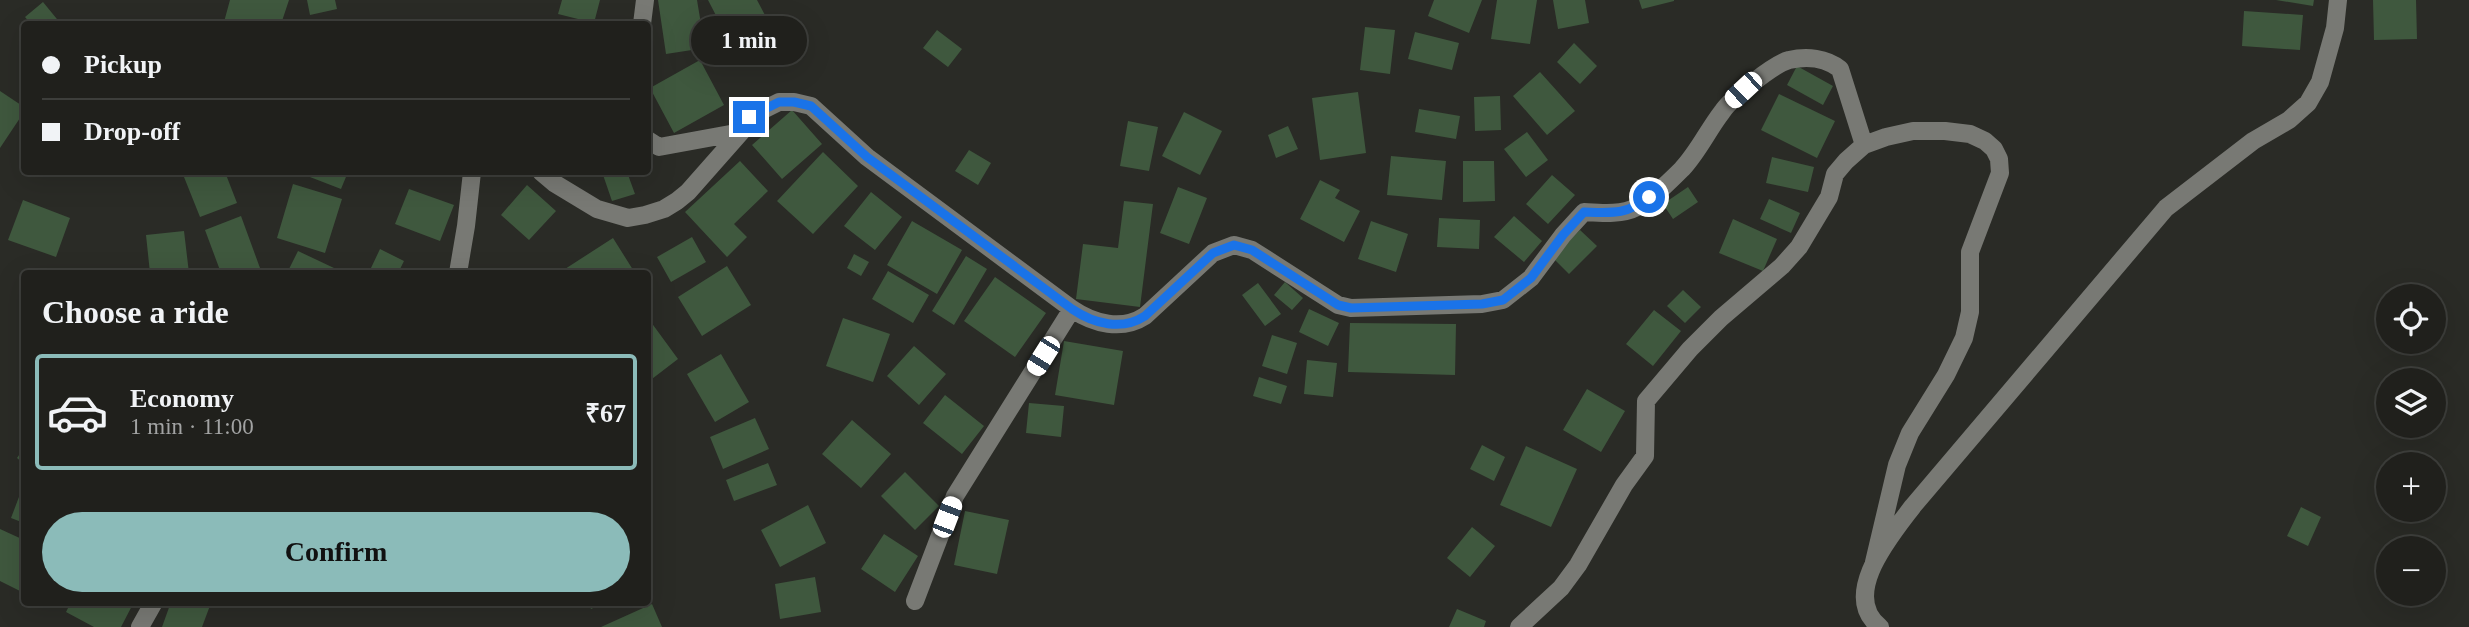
<!DOCTYPE html>
<html lang="en">
<head>
<meta charset="utf-8">
<style>
	:root { --surface:#20201c; --page:#282825; --text:#f1f3f6; --muted:#a2a3a3; --line:#3d3e3b; --accent:#8bbbb9 }
	body { margin:0; font-family:Georgia,serif; background:var(--page); color:var(--text); height:100vh; display:flex; flex-direction:column; font-size:26px; white-space:nowrap }
	* { box-sizing:border-box; margin:0 }
	p { font-size:23px; color:var(--muted) }
	.icon { flex:none; width:38px; height:38px; fill:none; stroke:currentColor; stroke-width:2; stroke-linecap:round; stroke-linejoin:round }
	.map { position:relative; flex:1; overflow:hidden }
	.side { position:absolute; left:21px; top:270px; width:630px; height:336px; display:flex; flex-direction:column; background:var(--surface); border-radius:7px; box-shadow:0 7px 28px #0002,0 0 0 2px var(--line) }
	.side>* { flex:none }
	.guide { position:absolute; left:21px; top:21px; width:630px; height:154px; border-radius:7px; box-shadow:0 7px 28px #0002,0 0 0 2px var(--line); display:grid; align-content:center; height:154px; padding:0 21px; background:var(--surface) }
	.buttons { position:absolute; left:2376px; top:284px; display:grid; gap:14px }
	.buttons a { display:grid; place-items:center; width:70px; height:70px; border-radius:50%; background:var(--surface); box-shadow:0 7px 28px #0002,0 0 0 2px var(--line); font-size:35px }
	.end { position:absolute; width:32px; height:32px; margin:-16px; border:9px solid #1a73e8; background:#fff; box-shadow:0 0 0 4px #fff }
	.from { border-radius:50% }
	.bubble { position:absolute; height:49px; border-radius:24px; background:var(--surface); box-shadow:0 7px 28px #0002,0 0 0 2px var(--line); font-size:23px; font-weight:700; line-height:49px; text-align:center }
	.car { position:absolute; width:21px; height:42px; margin:-21px -10px; border-radius:9px; box-shadow:0 0 5px 2px #0007; background:linear-gradient(#fff 24%,#345 0 40%,#fff 0 76%,#345 0 86%,#fff 0) }
	.guide b { display:flex; align-items:center; gap:24px; height:66px; font-size:26px }
	.guide b+b { border-top:2px solid var(--line) }
	.guide i { width:18px; height:18px; background:var(--text) }
	ul { padding:0; list-style:none }
	li { display:flex; align-items:center; gap:21px; height:116px; margin:0 14px 10px; padding:0 7px; border:4px solid var(--line); border-radius:7px }
	li div { flex:1 }
	li b { display:block; font-size:26px }
	li em { font-style:normal; font-weight:700 }
	li.active { border-color:var(--accent) }
	li>.icon { width:63px; height:63px; stroke-width:1.5 }
	h2 { padding:0 21px; font-size:32px; line-height:84px }
	.button { display:flex; gap:14px; margin-top:auto; padding:14px 21px }
	.button a { flex:1; height:80px; border-radius:42px; background:var(--accent); color:#111; font-size:28px; font-weight:700; line-height:80px; text-align:center }
	.map>svg:first-child { display:block }
	.building { fill:#3f583e }
	.lines { fill:none; stroke-linecap:round; stroke-linejoin:round }
	.minor { stroke:#787974; stroke-width:18 }
	.route { stroke:#1a73e8; stroke-width:9 }
</style>
</head>
<body>
<div class="map">
<svg width="2469" height="627" viewBox="0 0 2469 627">
	<rect width="100%" height="100%" fill="#2a2b26"/>
	<!-- building -->
	<path class="building" d="M230 0H289L281 24H234L224 22Z
		M307 0H335L337 9 310 15Z
		M562 0H600L594 23 558 14Z
		M658 0H697L705 48 666 54Z
		M708 0H757L776 36 737 56Z
		M1434 0H1482L1469 33 1428 16Z
		M1497 0H1537L1530 44 1491 39Z
		M1553 0H1585L1589 23 1558 29Z
		M1639 0H1674V1L1642 9Z
		M2276 0H2314L2313 6Z
		M2373 0H2416L2417 39 2374 40Z
		M43 2 61 24H31L25 17Z
		M2244 11 2303 15 2300 50 2242 46Z
		M1365 27 1395 30 1390 74 1360 70Z
		M937 30 962 49 948 67 923 48Z
		M1415 32 1459 43 1452 70 1408 59Z
		M1574 43 1597 66 1580 84 1557 62Z
		M700 60 724 105 674 133 650 88Z
		M1797 66 1833 86 1823 105 1787 85Z
		M1540 72 1575 111 1547 135 1513 96Z
		M0 91 24 107V112L0 148Z
		M1358 92 1366 153 1320 160 1312 98Z
		M1779 94 1835 121 1817 158 1761 130Z
		M1500 96 1501 130 1475 131 1474 97Z
		M1419 109 1460 116 1456 139 1415 132Z
		M792 110 822 144 782 179 752 145Z
		M1184 112 1222 131 1200 175 1162 156Z
		M1128 121 1158 127 1149 171 1120 166Z
		M1288 126 1298 149 1276 158 1268 135Z
		M1527 132 1548 160 1526 177 1504 149Z
		M969 150 991 163 978 185 955 171Z
		M823 152 858 186 813 234 777 201Z
		M1391 156 1446 161 1442 200 1387 195Z
		M1772 157 1814 167 1808 192 1766 183Z
		M740 161 768 191 734 224 747 237 727 257 685 212Z
		M1463 161H1494L1495 201 1463 202Z
		M182 172H225L237 203 200 217Z
		M297 172H348L341 189Z
		M602 172H627L635 194 612 201Z
		M1552 175 1575 195 1548 224 1526 204Z
		M1320 180 1340 190 1335 198 1360 211 1344 242 1300 219Z
		M293 184 342 199 325 253 277 238Z
		M527 185 556 211 529 240 501 215Z
		M1178 187 1207 198 1189 244 1160 233Z
		M1688 187 1698 202 1673 219 1663 204Z
		M409 189 454 205 440 241 395 224Z
		M871 192 902 217 875 250 844 226Z
		M1769 199 1800 213 1791 233 1760 219Z
		M23 200 70 218 56 257 8 240Z
		M1124 201 1153 204 1140 307 1076 299 1083 244 1118 248Z
		M241 216 260 268 247 273H221L205 230Z
		M1514 216 1542 241 1524 262 1494 237Z
		M1439 218 1480 220 1479 249 1437 247Z
		M1733 219 1777 239 1763 271 1719 253Z
		M912 221 962 250 937 294 887 265Z
		M1371 221 1408 234 1396 272 1358 259Z
		M1580 230 1597 246 1569 274 1552 257Z
		M184 231 189 273H150L146 235Z
		M692 237 706 262 671 282 657 257Z
		M613 238 635 273H567L565 269Z
		M380 249 404 261 398 273H381L371 268Z
		M298 251 334 268 332 273H287Z
		M854 254 869 262 861 276 847 268Z
		M966 256 987 269 954 325 932 311Z
		M727 266 751 305 702 336 678 297Z
		M888 271 929 295 913 323 872 299Z
		M995 277 1046 313 1015 357 964 321Z
		M1285 282 1303 298 1292 310 1274 295Z
		M1258 283 1281 314 1265 326 1242 295Z
		M1683 290 1701 307 1685 323 1667 306Z
		M1309 309 1339 323 1328 346 1299 332Z
		M1654 310 1681 331 1653 366 1626 344Z
		M648 318 678 359 648 382Z
		M843 318 890 334 873 382 826 366Z
		M1350 323 1456 324 1455 375 1348 372Z
		M1272 335 1297 343 1287 374 1262 366Z
		M1064 341 1123 351 1114 405 1055 395Z
		M914 346 946 374 919 405 887 376Z
		M721 354 749 402 715 422 687 374Z
		M1307 360 1337 363 1333 397 1304 394Z
		M1259 377 1287 386 1281 404 1253 396Z
		M1587 389 1625 411 1601 452 1563 430Z
		M945 395 984 426 962 454 923 423Z
		M1029 403 1064 406 1061 437 1026 433Z
		M755 418 769 449 723 469 710 437Z
		M852 420 891 454 861 488 822 454Z
		M1482 445 1505 457 1494 481 1470 469Z
		M1526 446 1577 469 1551 527 1500 505Z
		M24 448V464L17 458Z
		M768 463 777 485 734 501 726 480Z
		M905 472 939 506 915 530 881 496Z
		M22 489 24 490V523L11 518Z
		M808 505 826 543 780 567 761 530Z
		M2301 507 2321 517 2308 546 2287 536Z
		M965 511 1009 520 997 574 954 565Z
		M1472 527 1495 546 1470 577 1447 558Z
		M0 529 24 540V593L0 581Z
		M884 534 918 556 895 592 861 569Z
		M815 577 821 612 780 619 775 584Z
		M71 602H134L121 627H94L66 612Z
		M171 602H209L211 603 202 627H162Z
		M516 602H539L538 607Z
		M588 602H606L591 609Z
		M652 604 662 627H601Z
		M1457 609 1486 621 1484 627H1449Z"/>
	<g class="lines">
		<!-- minor -->
		<path class="minor" d="M642 24 645 0
			M648 140 659 147 741 132
			M541 172 554 183 597 209 628 218 645 215 664 209 677 201 688 192 741 132 749 117 779 102H794L811 106 867 157 1072 309C1094 324 1122 331 1145 316L1213 253 1234 245 1252 250 1338 305 1351 308 1482 304 1503 300 1531 278 1563 235 1584 212C1601 213 1622 215 1637 207 1653 198 1669 182 1682 169 1698 152 1708 130 1722 112 1731 98 1774 64 1789 60 1807 56 1826 58 1840 69L1864 145
			M458 273 466 226 472 172
			M915 601 955 496 1072 309
			M140 627 154 602
			M1519 627 1561 588 1578 565 1624 485 1645 456 1646 401 1690 349 1721 318 1782 266 1799 247 1829 197 1835 174 1846 161 1864 145 1886 137 1913 131H1945L1970 134 1985 141 1994 149 1999 159 2000 173 1970 252V312L1964 338 1946 375 1910 433 1897 465 1874 562
			M1880 627C1839 595 1892 534 1913 506L2166 208 2253 141 2289 120 2308 103 2320 82 2335 28 2338 0"/>
	</g>
	<g class="lines">
		<!-- route -->
		<path class="route" d="M749 117 779 102H794L811 106 867 157 1072 309C1094 324 1122 331 1145 316L1213 253 1234 245 1252 250 1338 305 1351 308 1482 304 1503 300 1531 278 1563 235 1584 212C1612 213 1627 215 1649 197"/>
	</g>
</svg>
<div class="buttons">
<a><svg class="icon" aria-label="locate" viewBox="0 0 24 24"><circle cx="12" cy="12" r="6"/><path d="M12 2v4M12 18v4M2 12h4M18 12h4"/></svg></a>
<a><svg class="icon" aria-label="layers" viewBox="0 0 24 24"><path d="M12 4l9 5-9 5-9-5zM3 14l9 5 9-5"/></svg></a>
<a>+</a>
<a>−</a>
</div>
<i class="end from" style="left:1649px;top:197px"></i>
<i class="end" style="left:749px;top:117px"></i>
<div class="bubble" style="left:691px;top:16px;width:116px">1 min</div>
<i class="car" style="left:1743px;top:90px;rotate:227deg"></i>
<i class="car" style="left:1043px;top:356px;rotate:212deg"></i>
<i class="car" style="left:947px;top:517px;rotate:21deg"></i>
<div class="guide">
<b><i class="from"></i>Pickup</b>
<b><i></i>Drop-off</b>
</div>
<section class="side">
<h2>Choose a ride</h2>
<ul>
<li class="active"><svg class="icon" aria-label="car" viewBox="0 0 24 24"><path d="M5 17H2v-5l4-1 3-4h7l3 4 3 1v5h-3M9 17h6M6 11h13"/><circle cx="7" cy="17" r="2"/><circle cx="17" cy="17" r="2"/></svg><div><b>Economy</b><p>1 min · 11:00</p></div><em>₹67</em></li>
</ul>
<div class="button"><a>Confirm</a></div>
</section>
</div>
</body>
</html>
